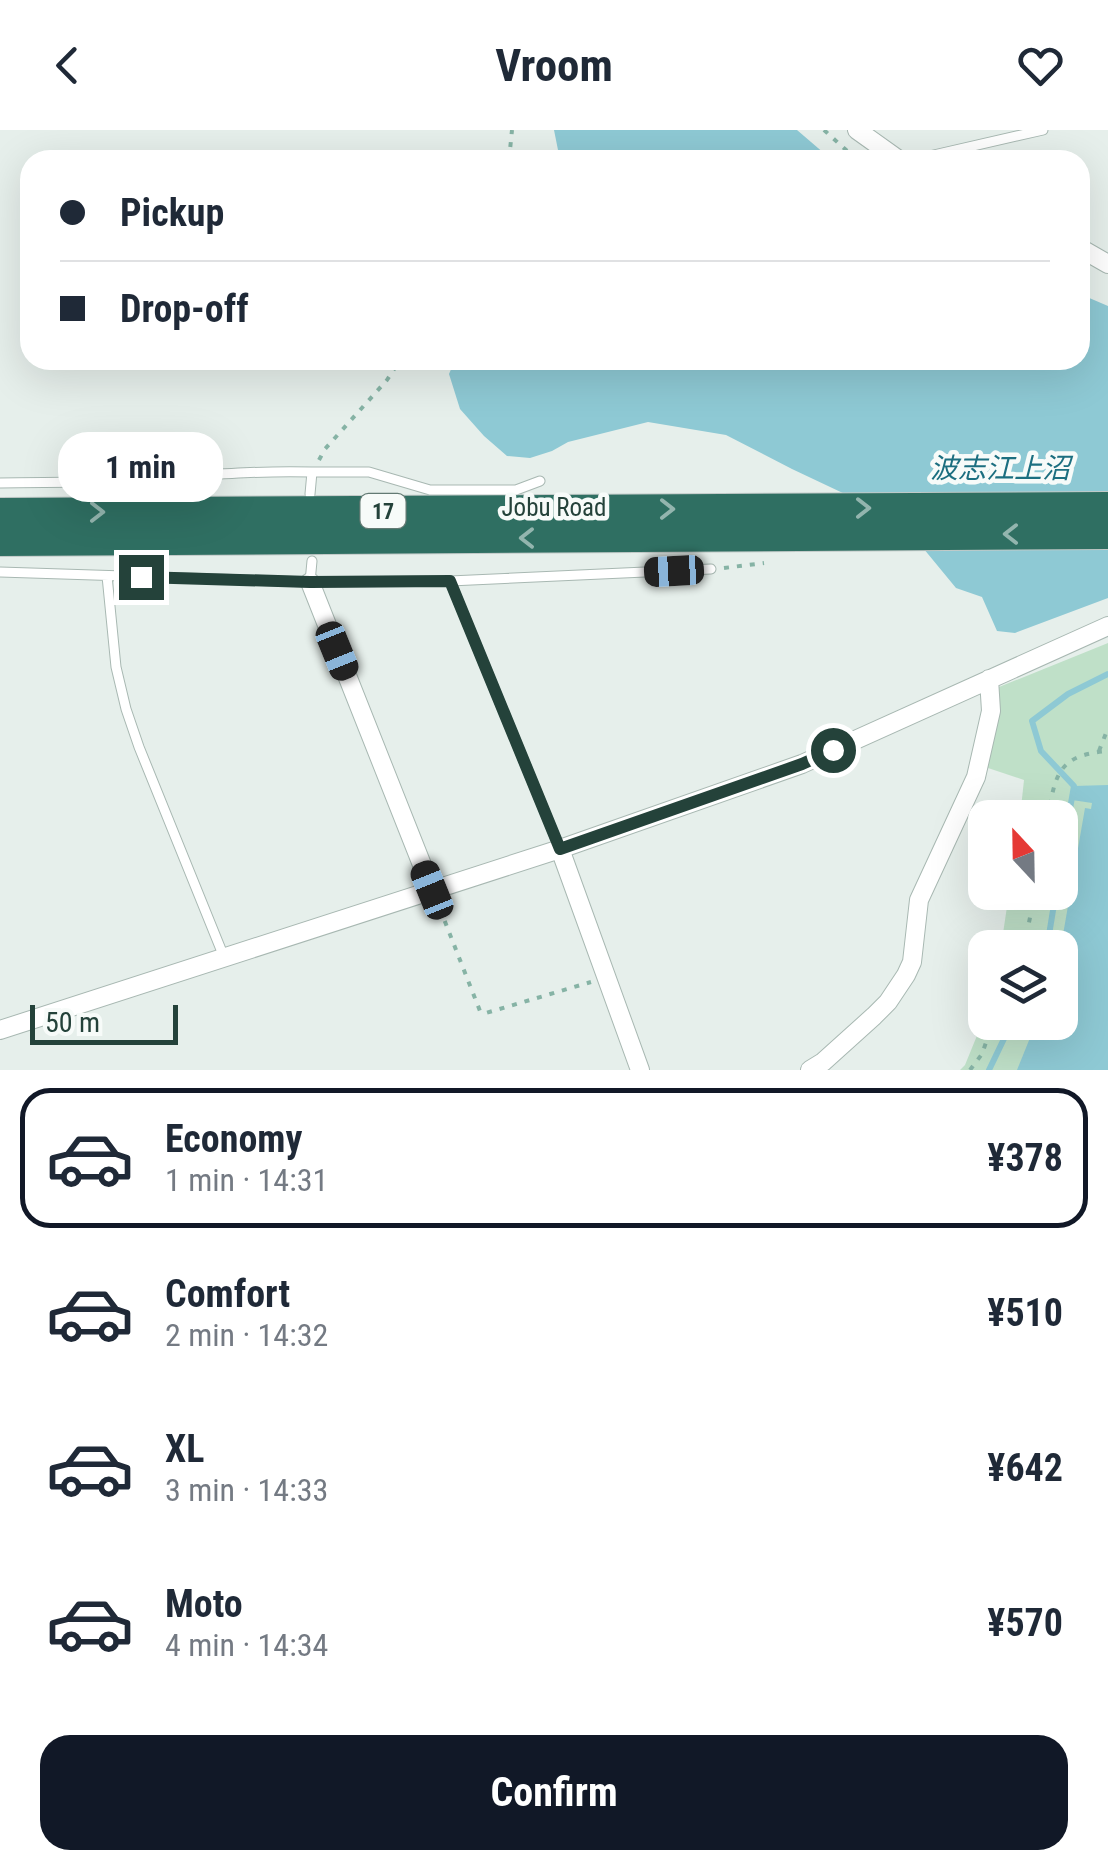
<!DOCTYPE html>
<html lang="en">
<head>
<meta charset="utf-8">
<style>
	:root { --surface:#fff; --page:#f2f2f3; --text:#1f2937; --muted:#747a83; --line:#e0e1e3; --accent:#111827 }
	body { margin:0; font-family:"Roboto Condensed","Noto Sans JP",sans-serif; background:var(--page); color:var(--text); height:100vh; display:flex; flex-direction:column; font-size:38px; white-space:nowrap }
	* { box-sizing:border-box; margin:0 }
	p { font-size:32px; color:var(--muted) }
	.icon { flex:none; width:55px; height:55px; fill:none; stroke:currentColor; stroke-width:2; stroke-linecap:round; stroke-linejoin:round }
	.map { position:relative; height:940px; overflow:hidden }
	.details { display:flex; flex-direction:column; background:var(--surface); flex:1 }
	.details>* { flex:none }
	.guide { position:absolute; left:20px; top:20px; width:1070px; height:220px; border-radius:30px; box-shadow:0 10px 40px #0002; display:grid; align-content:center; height:220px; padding:0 40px; background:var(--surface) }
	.needle { width:65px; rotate:338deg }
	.tools { position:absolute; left:968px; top:670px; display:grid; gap:20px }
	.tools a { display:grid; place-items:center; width:110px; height:110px; border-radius:20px; background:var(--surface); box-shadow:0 10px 40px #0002; font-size:50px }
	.scale { position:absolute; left:30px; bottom:25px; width:148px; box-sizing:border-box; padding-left:10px; border:5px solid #24423a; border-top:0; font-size:28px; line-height:35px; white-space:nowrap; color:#24423a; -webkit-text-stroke:8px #f7fbf9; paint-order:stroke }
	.end { position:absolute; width:45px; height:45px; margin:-22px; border:12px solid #24423a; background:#fff; box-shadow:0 0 0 5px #fff }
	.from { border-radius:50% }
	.bubble { position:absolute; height:70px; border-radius:30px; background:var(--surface); box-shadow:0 10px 40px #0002; font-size:32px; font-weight:700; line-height:70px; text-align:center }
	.car { position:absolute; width:30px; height:60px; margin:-30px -15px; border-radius:12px; box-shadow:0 0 8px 2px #0007; background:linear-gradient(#222 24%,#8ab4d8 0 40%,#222 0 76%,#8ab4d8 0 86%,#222 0) }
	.guide b { display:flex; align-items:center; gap:35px; height:95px; font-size:38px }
	.guide b+b { border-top:2px solid var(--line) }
	.guide i { width:25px; height:25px; background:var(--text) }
	ul { padding:18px 0 0; list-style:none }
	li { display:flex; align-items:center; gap:30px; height:140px; margin:0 20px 15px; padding:0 20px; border:5px solid transparent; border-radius:30px }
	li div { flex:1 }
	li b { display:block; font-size:38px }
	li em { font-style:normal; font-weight:700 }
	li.active { border-color:var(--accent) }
	li>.icon { width:90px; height:90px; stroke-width:1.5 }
	.primary-button { display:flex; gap:20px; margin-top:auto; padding:20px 40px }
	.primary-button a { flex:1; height:115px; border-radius:30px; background:var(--accent); color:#fff; font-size:40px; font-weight:700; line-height:115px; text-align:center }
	header { display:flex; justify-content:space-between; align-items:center; height:130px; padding:0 40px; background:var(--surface); font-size:45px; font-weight:700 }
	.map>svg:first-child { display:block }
	.green { fill:#bfe0c8 }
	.water { fill:#8ec9d4 }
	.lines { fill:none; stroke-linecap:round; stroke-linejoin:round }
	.stream { stroke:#8ec9d4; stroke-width:6 }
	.lane-casing { stroke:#a8b8b2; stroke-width:11 }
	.street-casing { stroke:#a8b8b2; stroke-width:20 }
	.highway-casing { stroke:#c2cac8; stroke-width:32 }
	.path { stroke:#86b3a5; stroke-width:4; stroke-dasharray:5 8; stroke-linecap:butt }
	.lane { stroke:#fff; stroke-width:9 }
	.street { stroke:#fff; stroke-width:18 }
	.highway { stroke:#2f6f62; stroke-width:30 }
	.oneway { stroke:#93b5ae }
	.route { stroke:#24423a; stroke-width:12 }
	.labels { text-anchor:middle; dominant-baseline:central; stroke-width:9; stroke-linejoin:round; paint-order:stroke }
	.shield { fill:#f7fbf9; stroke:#637a73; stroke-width:2.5 }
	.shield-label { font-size:22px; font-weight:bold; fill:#24423a }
	.street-label { font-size:25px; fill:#24423a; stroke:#f7fbf9 }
	.water-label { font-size:28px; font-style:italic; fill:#1c6f80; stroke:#f7fbf9 }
</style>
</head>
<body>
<header><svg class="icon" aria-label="back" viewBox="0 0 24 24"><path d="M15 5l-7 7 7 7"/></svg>Vroom<svg class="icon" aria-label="heart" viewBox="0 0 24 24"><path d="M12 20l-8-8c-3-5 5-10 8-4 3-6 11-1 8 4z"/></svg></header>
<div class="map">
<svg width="1108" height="940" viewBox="0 0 1108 940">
	<rect width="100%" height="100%" fill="#e6efeb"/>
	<!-- green -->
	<path class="green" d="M1108 513V940H960L965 935 985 886V892H1060V818L1001 817 1009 763 1060 762V688L1020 687 1024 650 985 637 999 557Z"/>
	<!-- water -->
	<path class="water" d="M554 0H797L832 30H560Z
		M1080 164 1108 176V468L1015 503 997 501 982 467 956 458 900 390 792 339 726 305 648 292 568 312 552 321 530 328 507 326 484 306 460 279 449 244 455 230H1080Z
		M1108 655V940H1017L1036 893 1060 892V822L1085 678 1091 679 1092 673 1072 670 1074 656Z"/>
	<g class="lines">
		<!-- stream -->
		<path class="stream" d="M1060 736 1074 656 1041 621 1032 591 1068 564 1108 544
			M1043 818 1049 805 1056 762
			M989 940 1012 892"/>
		<!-- lane casing -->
		<g class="lane-casing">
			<path id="lane" d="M912 30 1043 0
				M312 342H369L430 360H516L540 351
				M0 353C36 352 73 353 109 351 177 348 244 340 312 342L310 364
				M0 442 310 452 450 451 560 719
				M107 446 116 537 126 579 139 617 224 827
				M450 451 711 439
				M310 452 312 431"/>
		</g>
		<!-- street casing -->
		<g class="street-casing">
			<path id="street" d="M857 0 899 30
				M1080 118 1108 134
				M310 452 432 760
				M560 719 640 940
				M0 900 560 719 802 634 1108 496
				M810 940 823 932 874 886 888 872 906 845 912 832 919 770 976 647 991 581 989 549"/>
		</g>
		<!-- highway casing -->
		<g class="highway-casing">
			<path id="highway" d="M0 383 1108 377
				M0 411 1108 404"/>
		</g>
		<!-- path -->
		<path class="path" d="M824 0 857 30
			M509 30 512 0
			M319 330 325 319 387 250 400 230
			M724 438 764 433
			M1099 621 1108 598
			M1048 688C1055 643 1059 625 1108 621
			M440 779 480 881 486 883 591 852
			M1024 818 1035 762
			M970 940 982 924 993 892"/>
		<!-- lane -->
		<use href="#lane" class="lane"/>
		<!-- street -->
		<use href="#street" class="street"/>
		<!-- highway -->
		<use href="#highway" class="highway"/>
	</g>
	<!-- one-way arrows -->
	<defs><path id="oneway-chevron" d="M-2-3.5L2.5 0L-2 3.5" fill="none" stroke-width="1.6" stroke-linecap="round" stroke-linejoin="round" transform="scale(2.5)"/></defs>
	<g class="oneway">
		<use href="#oneway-chevron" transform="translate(863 378)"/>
		<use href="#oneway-chevron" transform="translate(667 379)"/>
		<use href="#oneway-chevron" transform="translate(97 382)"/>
		<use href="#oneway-chevron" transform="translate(1011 404) rotate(180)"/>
		<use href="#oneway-chevron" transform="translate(527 408) rotate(180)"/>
	</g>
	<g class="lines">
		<!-- route -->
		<path class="route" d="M141 447 310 452 450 451 560 719 802 634 833 620"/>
	</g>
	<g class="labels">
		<!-- shield labels -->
		<rect class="shield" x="360.5" y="364" width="45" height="34" rx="8"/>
		<g class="shield-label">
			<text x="383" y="381">17</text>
		</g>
		<!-- street labels -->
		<g class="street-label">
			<text x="554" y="377">Jobu Road</text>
		</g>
		<!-- water labels -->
		<g class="water-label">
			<text x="1000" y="338">波志江上沼</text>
		</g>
	</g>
</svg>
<div class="tools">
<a><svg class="needle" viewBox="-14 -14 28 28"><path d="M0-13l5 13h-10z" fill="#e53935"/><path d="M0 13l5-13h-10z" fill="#747a83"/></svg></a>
<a><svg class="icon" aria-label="layers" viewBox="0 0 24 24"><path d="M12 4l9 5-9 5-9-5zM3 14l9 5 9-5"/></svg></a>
</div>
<div class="scale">50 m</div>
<i class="end from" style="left:833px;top:620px"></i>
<i class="end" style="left:141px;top:447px"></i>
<div class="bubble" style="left:58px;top:302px;width:165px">1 min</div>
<i class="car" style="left:674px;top:441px;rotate:267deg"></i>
<i class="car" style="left:337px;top:521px;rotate:158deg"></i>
<i class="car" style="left:432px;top:760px;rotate:338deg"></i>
<div class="guide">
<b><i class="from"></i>Pickup</b>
<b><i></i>Drop-off</b>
</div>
</div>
<section class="details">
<ul>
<li class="active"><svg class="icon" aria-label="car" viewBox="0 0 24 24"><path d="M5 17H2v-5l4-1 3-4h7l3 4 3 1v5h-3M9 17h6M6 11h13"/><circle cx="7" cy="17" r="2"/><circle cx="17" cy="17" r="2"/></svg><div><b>Economy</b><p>1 min · 14:31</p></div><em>¥378</em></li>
<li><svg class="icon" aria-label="car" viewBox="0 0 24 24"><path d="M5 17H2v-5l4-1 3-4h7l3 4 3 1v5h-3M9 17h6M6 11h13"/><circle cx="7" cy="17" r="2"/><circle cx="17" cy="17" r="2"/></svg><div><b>Comfort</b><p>2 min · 14:32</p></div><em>¥510</em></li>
<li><svg class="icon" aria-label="car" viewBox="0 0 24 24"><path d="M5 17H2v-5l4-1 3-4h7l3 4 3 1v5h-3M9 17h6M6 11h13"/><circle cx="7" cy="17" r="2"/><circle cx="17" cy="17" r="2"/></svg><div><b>XL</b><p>3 min · 14:33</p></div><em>¥642</em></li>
<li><svg class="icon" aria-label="car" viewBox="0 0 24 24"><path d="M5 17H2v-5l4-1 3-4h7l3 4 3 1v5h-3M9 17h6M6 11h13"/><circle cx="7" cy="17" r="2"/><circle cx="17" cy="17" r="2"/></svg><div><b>Moto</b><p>4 min · 14:34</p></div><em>¥570</em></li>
</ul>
<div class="primary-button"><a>Confirm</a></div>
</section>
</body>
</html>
